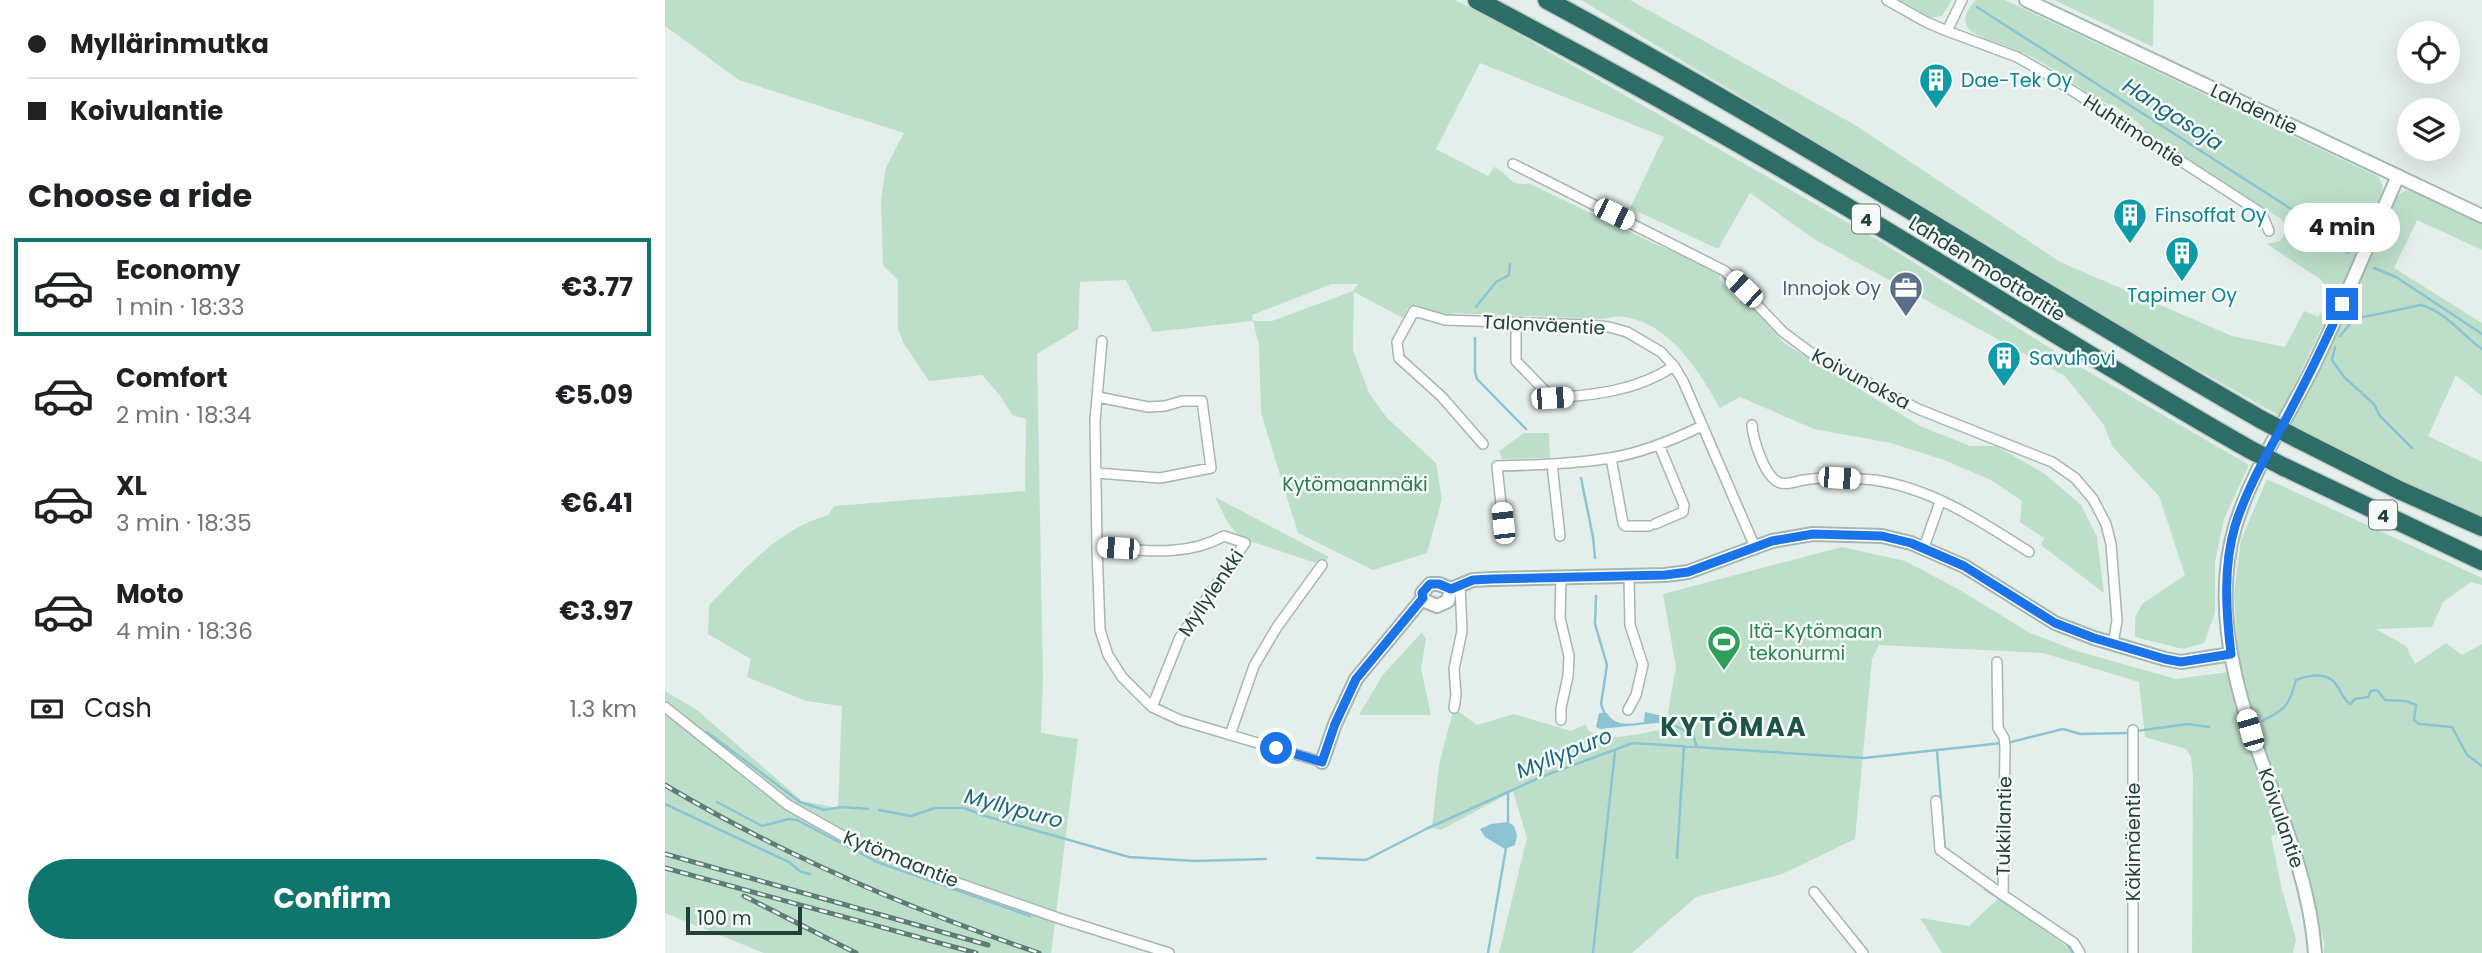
<!DOCTYPE html>
<html lang="en">
<head>
<meta charset="utf-8">
<style>
	:root { --surface:#fff; --page:#f2f2f2; --text:#202124; --muted:#757577; --line:#e0e0e0; --accent:#0f766e }
	body { margin:0; font-family:Poppins,sans-serif; background:var(--page); color:var(--text); height:100vh; display:flex; flex-direction:column; font-size:26px; white-space:nowrap }
	* { box-sizing:border-box; margin:0 }
	p { font-size:23px; color:var(--muted) }
	.icon { flex:none; width:38px; height:38px; fill:none; stroke:currentColor; stroke-width:2; stroke-linecap:round; stroke-linejoin:round }
	.map { position:relative; flex:1; overflow:hidden }
	.panel { display:flex; flex-direction:column; background:var(--surface); width:665px }
	.panel>* { flex:none }
	.hud { display:grid; align-content:center; height:154px; padding:0 28px; background:var(--surface) }
	.tools { position:absolute; left:1732px; top:21px; display:grid; gap:14px }
	.tools a { display:grid; place-items:center; width:63px; height:63px; border-radius:50%; background:var(--surface); box-shadow:0 7px 28px #0002; font-size:35px }
	.scale { position:absolute; left:21px; bottom:18px; width:116px; box-sizing:border-box; padding-left:7px; border:4px solid #23403a; border-top:0; font-size:19px; line-height:24px; white-space:nowrap; color:#23403a; -webkit-text-stroke:5px #f5faf8; paint-order:stroke }
	.end { position:absolute; width:32px; height:32px; margin:-16px; border:9px solid #1a73e8; background:#fff; box-shadow:0 0 0 4px #fff }
	.from { border-radius:50% }
	.bubble { position:absolute; height:49px; border-radius:24px; background:var(--surface); box-shadow:0 7px 28px #0002; font-size:23px; font-weight:700; line-height:49px; text-align:center }
	.car { position:absolute; width:21px; height:42px; margin:-21px -10px; border-radius:9px; box-shadow:0 0 5px 2px #0007; background:linear-gradient(#fff 24%,#345 0 40%,#fff 0 76%,#345 0 86%,#fff 0) }
	.hud b { display:flex; align-items:center; gap:24px; height:66px; font-size:26px }
	.hud b+b { border-top:2px solid var(--line) }
	.hud i { width:18px; height:18px; background:var(--text) }
	ul { padding:0; list-style:none }
	li { display:flex; align-items:center; gap:21px; height:98px; margin:0 14px 10px; padding:0 14px; border:4px solid transparent; border-radius:0px }
	li div { flex:1 }
	li b { display:block; font-size:26px }
	li em { font-style:normal; font-weight:700 }
	li.current { border-color:var(--accent) }
	li>.icon { width:63px; height:63px; stroke-width:1.5 }
	h2 { padding:0 28px; font-size:32px; line-height:84px }
	.pay { display:flex; align-items:center; gap:18px; height:77px; padding:0 28px; font-size:26px }
	.pay p { margin-inline-start:auto }
	.cta { display:flex; gap:14px; margin-top:auto; padding:14px 28px }
	.cta a { flex:1; height:80px; border-radius:42px; background:var(--accent); color:#fff; font-size:28px; font-weight:700; line-height:80px; text-align:center }
	main { display:flex; flex:1; min-height:0 }
	.map>svg:first-child { display:block }
	.green { fill:#bddfc9; fill-rule:evenodd }
	.water { fill:#8cc3d3 }
	.lines { fill:none; stroke-linecap:round; stroke-linejoin:round }
	.stream { stroke:#8cc3d3; stroke-width:2.5 }
	.minor-casing { stroke:#a6b6b2; stroke-width:12 }
	.tertiary-casing { stroke:#a6b6b2; stroke-width:16 }
	.secondary-casing { stroke:#a2bab3; stroke-width:16 }
	.motorway-casing { stroke:#c1cac8; stroke-width:21 }
	.minor { stroke:#fff; stroke-width:9 }
	.tertiary { stroke:#fff; stroke-width:12 }
	.secondary { stroke:#fff; stroke-width:12 }
	.motorway { stroke:#2e6d65; stroke-width:18 }
	.rail-casing { stroke:#5e7c76; stroke-width:5 }
	.rail { stroke:#f5faf8; stroke-width:2.5; stroke-dasharray:8; stroke-linecap:butt }
	.motorway-bridge-casing { stroke:#c1cac8; stroke-width:21; stroke-linecap:butt }
	.motorway-bridge { stroke:#2e6d65; stroke-width:18 }
	.route { stroke:#1a73e8; stroke-width:9 }
	.labels { text-anchor:middle; dominant-baseline:central; stroke-width:5; stroke-linejoin:round; paint-order:stroke }
	.shield { fill:#f5faf8; stroke:#627873; stroke-width:2 }
	.shield-label { font-size:18px; font-weight:bold; fill:#23403a }
	.culture-label { font-size:19px; fill:#0d838f; stroke:#f5faf8; text-anchor:start }
	.street-label { font-size:19px; fill:#23403a; stroke:#f5faf8 }
	.service-label { font-size:19px; fill:#4e5e75; stroke:#f5faf8; text-anchor:end }
	.park-label { font-size:19px; fill:#2c784f; stroke:#f5faf8 }
	.leisure-label { font-size:19px; fill:#27864d; stroke:#f5faf8; text-anchor:start }
	.water-label { font-size:21px; font-style:italic; fill:#1b677e; stroke:#f5faf8 }
	.district-label { font-size:26px; font-weight:bold; letter-spacing:2px; fill:#1e534a; stroke:#f5faf8 }
</style>
</head>
<body>
<main>
<section class="panel">
<div class="hud">
<b><i class="from"></i>Myllärinmutka</b>
<b><i></i>Koivulantie</b>
</div>
<h2>Choose a ride</h2>
<ul>
<li class="current"><svg class="icon" aria-label="car" viewBox="0 0 24 24"><path d="M5 17H2v-5l4-1 3-4h7l3 4 3 1v5h-3M9 17h6M6 11h13"/><circle cx="7" cy="17" r="2"/><circle cx="17" cy="17" r="2"/></svg><div><b>Economy</b><p>1 min · 18:33</p></div><em>€3.77</em></li>
<li><svg class="icon" aria-label="car" viewBox="0 0 24 24"><path d="M5 17H2v-5l4-1 3-4h7l3 4 3 1v5h-3M9 17h6M6 11h13"/><circle cx="7" cy="17" r="2"/><circle cx="17" cy="17" r="2"/></svg><div><b>Comfort</b><p>2 min · 18:34</p></div><em>€5.09</em></li>
<li><svg class="icon" aria-label="car" viewBox="0 0 24 24"><path d="M5 17H2v-5l4-1 3-4h7l3 4 3 1v5h-3M9 17h6M6 11h13"/><circle cx="7" cy="17" r="2"/><circle cx="17" cy="17" r="2"/></svg><div><b>XL</b><p>3 min · 18:35</p></div><em>€6.41</em></li>
<li><svg class="icon" aria-label="car" viewBox="0 0 24 24"><path d="M5 17H2v-5l4-1 3-4h7l3 4 3 1v5h-3M9 17h6M6 11h13"/><circle cx="7" cy="17" r="2"/><circle cx="17" cy="17" r="2"/></svg><div><b>Moto</b><p>4 min · 18:36</p></div><em>€3.97</em></li>
</ul>
<div class="pay"><svg class="icon" aria-label="cash" viewBox="0 0 24 24"><path d="M3 7h18v10H3z"/><circle cx="12" cy="12" r="2"/></svg>Cash<p>1.3 km</p></div>
<div class="cta"><a>Confirm</a></div>
</section>
<div class="map">
<svg width="1817" height="953" viewBox="0 0 1817 953">
	<rect width="100%" height="100%" fill="#e4eeea"/>
	<!-- green -->
	<path class="green" d="M0 0H790L818 14 1213 240 1412 365 1584 465 1559 519 1550 562V613L1539 643 1518 649 1470 637V618L1477 604 1520 575 1494 496 1447 446 1439 425 1400 376 1149 239 1085 193 1053 249 965 208 999 137 815 63 771 149 823 176 829 167C848 176 840 185 865 184L988 243 1056 272 1054 279 1073 302 1080 300 1119 343 1255 426 1305 446H1331L1380 474 1416 505 1432 537 1439 593 1376 545 1379 538 1355 522 1357 501 1326 480 1279 460 1226 443 1149 429 1075 397 1055 408C1034 371 1005 324 960 317 953 315 945 318 938 319L788 313 784 316 750 305 744 306 738 318 689 292 688 350 704 393 722 418 771 463 777 499 762 553 708 570 633 533 596 413 594 345 588 321 488 332 461 280 415 282 413 329 372 354 378 679 376 733 413 739 386 953H99L0 913V691L32 710 137 801 173 808 177 706 141 701 82 677 86 659 43 634 44 605C80 569 112 530 163 515L169 506 360 491 361 419 347 415 335 395 317 375 264 381 238 342 233 329V280L218 265 216 200 221 167 239 133 74 80 0 26ZM667 284H693L688 291 607 321H588L587 315Z
		M916 0H965L1190 125 1395 262 1567 336 1620 347 1639 311 1653 317 1659 308 1665 310 1615 416 1489 345Z
		M1234 0H1287L1277 16 1266 18Z
		M1311 0H1340L1714 177 1718 187 1715 202 1673 299 1655 279 1602 244 1615 241C1621 232 1622 228 1616 219L1484 134C1472 120 1451 104 1432 100 1406 82 1379 60 1348 49 1337 44 1305 37 1301 24 1298 16 1305 6 1311 0Z
		M1389 0H1487L1489 1 1488 47Z
		M1741 190 1751 192 1791 213 1817 223V250L1752 220 1729 268 1817 323V396L1791 375 1763 436 1817 462V519L1740 484 1622 424 1731 197Z
		M859 433H884L885 458 837 459 834 451Z
		M1602 479 1817 578V585L1806 582 1778 602 1767 627 1711 629 1741 646 1750 664 1781 643 1797 655 1817 644V953H1659V942L1639 863 1591 725 1573 654 1569 593 1576 540Z
		M550 497 664 557 657 565 588 542 580 543 563 523Z
		M1177 547 1240 561 1295 590 1365 633 1412 651 1511 679 1563 672 1567 676 1581 735 1618 833 1606 836 1617 890 1631 939 1628 953H1527L1528 776 1526 757 1521 749 1480 737 1474 682 1378 653 1214 645 1207 659 1190 839 1117 874 1031 897 967 953H834L862 838 848 791 776 830 767 828 774 765 789 708 812 725 849 714 906 731 921 724 923 730C938 745 980 732 1000 729L1011 667 998 594Z
		M757 632 761 639 756 669 766 715H694L717 676Z
		M1336 896 1410 953H1277L1255 918 1304 926Z"/>
	<!-- water -->
	<path class="water" d="M980 712 998 716 1006 721 1004 724 992 723 935 729 931 727 934 713H942C950 727 965 724 979 722Z
		M843 822 849 826 852 835 850 845 840 849 820 837 815 829 826 824Z"/>
	<g class="lines">
		<!-- stream -->
		<path class="stream" d="M1312 7 1662 232 1683 253
			M1709 268 1731 277 1817 334
			M811 307 831 282 844 275 845 264
			M1675 336 1689 319 1756 305C1781 312 1796 334 1817 349
			M810 338V372L812 379 861 429
			M1670 347 1667 360 1679 377 1709 404 1715 416 1747 448
			M916 478 928 537 930 558
			M931 596 930 624 942 665 936 704 940 715
			M1597 721C1621 709 1624 706 1631 680 1644 675 1664 671 1672 686 1677 693 1678 699 1685 704L1690 699 1703 697 1706 691 1712 690 1720 700 1741 701 1751 705 1749 720 1754 724 1787 727 1802 755 1817 766
			M1003 722 1028 735 1032 747
			M1472 731 1523 724 1544 727
			M42 732 135 802 159 810 177 807 203 809
			M1272 751 1280 849
			M843 794V822
			M52 802 97 826 124 819 132 820 212 862 365 916
			M0 804 124 862 136 872 145 874
			M214 810 246 816 270 808H299L320 816 464 857 530 861 601 859
			M652 858 701 860 761 829 876 777 968 743 1199 758 1346 742 1398 729 1415 734 1463 733
			M1012 858 1019 746
			M1320 889 1359 915
			M1400 941 1408 953
			M823 953 841 848
			M928 953 950 751"/>
		<!-- minor casing -->
		<g class="minor-casing">
			<path id="minor" d="M1222 0 1261 22 1282 31
				M1297 0 1282 31 1352 57 1380 73 1590 209 1597 214 1604 231
				M848 164 1060 271 1118 332 1145 352 1253 409 1387 462 1410 478 1428 499 1441 524 1446 544 1452 621 1448 643
				M851 324V361L887 398C929 395 972 391 1009 366
				M437 341 430 420 432 547 435 630 443 655 457 677 487 707 515 720 657 762
				M1087 425C1088 439 1099 475 1113 482 1121 486 1131 481 1139 480 1161 476 1187 478 1209 480 1266 488 1316 521 1364 552
				M818 444 777 397 734 358 732 342 749 311 780 320 924 325 944 327 962 332 996 352 1009 366 1018 381 1090 547
				M946 458 958 523 960 526H984
				M887 464 895 536
				M432 473 495 478 546 468 537 401H517L500 406 483 407 433 397
				M838 523 832 466C870 465 908 464 945 458 977 453 1008 440 1037 426
				M990 524 1018 512 1019 505 994 445
				M432 547C475 550 520 558 559 536L580 543 515 637 487 707
				M1259 547 1275 502
				M1332 662 1333 728 1339 738 1340 747 1338 895 1409 943 1415 953
				M0 707 123 805 194 845 264 873 396 919 504 953
				M789 708 791 695 789 669 797 631 795 585
				M963 710 971 695 978 665 965 625 964 577
				M896 720V708L903 676 904 656 895 618 896 578
				M1468 730V953
				M565 735 589 666 612 627 657 565
				M1271 801 1275 850 1338 895
				M1149 892 1198 953"/>
		</g>
		<!-- tertiary casing -->
		<g class="tertiary-casing">
			<path id="tertiary" d="M765 584H774L786 589 783 601 772 606 760 601 757 593Z
				M786 589 808 580 827 579 1000 575 1023 572 1107 541 1148 534 1217 536 1246 543 1299 566 1390 623 1429 638 1500 659 1516 662 1566 654
				M657 762 670 724 691 679 758 598
				M1650 953C1643 853 1589 765 1569 669 1559 623 1557 572 1570 527 1587 470 1623 418 1649 365 1679 303 1705 239 1733 176"/>
		</g>
		<!-- secondary casing -->
		<g class="secondary-casing">
			<path id="secondary" d="M1361 0 1817 216"/>
		</g>
		<!-- motorway casing -->
		<g class="motorway-casing">
			<path id="motorway" d="M812 0C932 63 1051 129 1167 198 1307 281 1443 369 1584 449
				M882 0C1125 131 1357 282 1597 420
				M1633 439 1734 490 1817 527
				M1619 467 1817 561"/>
		</g>
		<!-- minor -->
		<use href="#minor" class="minor"/>
		<!-- tertiary -->
		<use href="#tertiary" class="tertiary"/>
		<!-- secondary -->
		<use href="#secondary" class="secondary"/>
		<!-- motorway -->
		<use href="#motorway" class="motorway"/>
		<!-- rail casing -->
		<g class="rail-casing">
			<path id="rail" d="M0 785C119 856 244 909 374 953
				M0 854 323 945
				M0 868 311 953
				M79 896 191 953"/>
		</g>
		<!-- rail -->
		<use href="#rail" class="rail"/>
		<!-- motorway-bridge casing -->
		<g class="motorway-bridge-casing">
			<path id="motorway-bridge" d="M1597 420 1633 439
				M1584 449 1619 467"/>
		</g>
		<!-- motorway-bridge -->
		<use href="#motorway-bridge" class="motorway-bridge"/>
	</g>
	<g class="lines">
		<!-- route -->
		<path class="route" d="M611 748 657 762 670 724 691 679 758 598 757 593 765 584H774L786 589 808 580 827 579 1000 575 1023 572 1107 541 1148 534 1217 536 1246 543 1299 566 1390 623 1429 638 1500 659 1516 662 1566 654C1561 611 1558 567 1570 526 1582 488 1602 454 1621 419 1641 381 1660 343 1677 304"/>
	</g>
	<!-- icons -->
	<defs>
		<g id="building-pin" transform="scale(1.75)"><path d="M0 17L-7.5 6A9.5 9.5 0 1 1 7.5 6Z" fill="#0f9aa8" stroke="#f5faf8"/><path d="M-4-6H4V6H1V3H-1V6H-4ZM-2.5-4.3h1.7v1.8h-1.7ZM.8-4.3h1.7v1.8H.8ZM-2.5-1h1.7V.8h-1.7ZM.8-1h1.7V.8H.8Z" fill="#fff"/></g>
		<g id="office-pin" transform="scale(1.75)"><path d="M0 17L-7.5 6A9.5 9.5 0 1 1 7.5 6Z" fill="#5c6f8a" stroke="#f5faf8"/><path d="M-6-3h4V-5.5h4V-3h4V5H-6ZM-1-4.5V-3h2v-1.5ZM-6 0V1H6V0Z" fill="#fff"/></g>
		<g id="stadium-pin" transform="scale(1.75)"><path d="M0 17L-7.5 6A9.5 9.5 0 1 1 7.5 6Z" fill="#2e9e5b" stroke="#f5faf8"/><path d="M0-5a6.5 5 0 1 0 0 10a6.5 5 0 1 0 0-10ZM-3.5-1.8h7v3.6h-7Z" fill="#fff"/></g>
	</defs>
	<g fill-rule="evenodd">
		<use href="#building-pin" x="1271" y="80"/>
		<use href="#building-pin" x="1465" y="215"/>
		<use href="#building-pin" x="1517" y="253"/>
		<use href="#office-pin" x="1241" y="288"/>
		<use href="#building-pin" x="1339" y="358"/>
		<use href="#stadium-pin" x="1059" y="642"/>
	</g>
	<g class="labels">
		<!-- shield labels -->
		<g class="shield">
			<rect x="1187" y="204.5" width="28" height="29" rx="5"/>
			<rect x="1704" y="500.5" width="28" height="29" rx="5"/>
		</g>
		<g class="shield-label">
			<text x="1201" y="219">4</text>
			<text x="1718" y="515">4</text>
		</g>
		<!-- culture labels -->
		<g class="culture-label">
			<text x="1296" y="80">Dae-Tek Oy</text>
			<text x="1490" y="215">Finsoffat Oy</text>
			<text x="1517" y="295" text-anchor="middle">Tapimer Oy</text>
			<text x="1364" y="358">Savuhovi</text>
		</g>
		<!-- street labels -->
		<g class="street-label">
			<text transform="translate(1589 109) rotate(25)">Lahdentie</text>
			<text transform="translate(1469 131) rotate(33)">Huhtimontie</text>
			<text transform="translate(1322 269) rotate(32)">Lahden moottoritie</text>
			<text transform="translate(879 325) rotate(3)">Talonväentie</text>
			<text transform="translate(1196 379) rotate(28)">Koivunoksa</text>
			<text transform="translate(546 593) rotate(-56)">Myllylenkki</text>
			<text transform="translate(1616 818) rotate(71)">Koivulantie</text>
			<text transform="translate(1339 826) rotate(-89)">Tukkilantie</text>
			<text transform="translate(1468 842) rotate(-90)">Käkimäentie</text>
			<text transform="translate(236 859) rotate(22)">Kytömaantie</text>
		</g>
		<!-- service labels -->
		<g class="service-label">
			<text x="1216" y="288">Innojok Oy</text>
		</g>
		<!-- park labels -->
		<g class="park-label">
			<text x="690" y="484">Kytömaanmäki</text>
		</g>
		<!-- leisure labels -->
		<g class="leisure-label">
			<text x="1084" y="631">Itä-Kytömaan<tspan x="1084" dy="22">tekonurmi</tspan></text>
		</g>
		<!-- water labels -->
		<g class="water-label">
			<text transform="translate(1508 114) rotate(33)">Hangasoja</text>
			<text transform="translate(899 753) rotate(-22)">Myllypuro</text>
			<text transform="translate(349 808) rotate(15)">Myllypuro</text>
		</g>
		<!-- district labels -->
		<g class="district-label">
			<text x="1069" y="727">KYTÖMAA</text>
		</g>
	</g>
</svg>
<div class="tools">
<a><svg class="icon" aria-label="locate" viewBox="0 0 24 24"><circle cx="12" cy="12" r="6"/><path d="M12 2v4M12 18v4M2 12h4M18 12h4"/></svg></a>
<a><svg class="icon" aria-label="layers" viewBox="0 0 24 24"><path d="M12 4l9 5-9 5-9-5zM3 14l9 5 9-5"/></svg></a>
</div>
<div class="scale">100 m</div>
<i class="end from" style="left:611px;top:748px"></i>
<i class="end" style="left:1677px;top:304px"></i>
<div class="bubble" style="left:1619px;top:203px;width:116px">4 min</div>
<i class="car" style="left:949px;top:214px;rotate:116deg"></i>
<i class="car" style="left:1079px;top:289px;rotate:314deg"></i>
<i class="car" style="left:887px;top:398px;rotate:86deg"></i>
<i class="car" style="left:1174px;top:478px;rotate:94deg"></i>
<i class="car" style="left:838px;top:523px;rotate:354deg"></i>
<i class="car" style="left:453px;top:548px;rotate:274deg"></i>
<i class="car" style="left:1585px;top:730px;rotate:344deg"></i>
</div>
</main>
</body>
</html>
